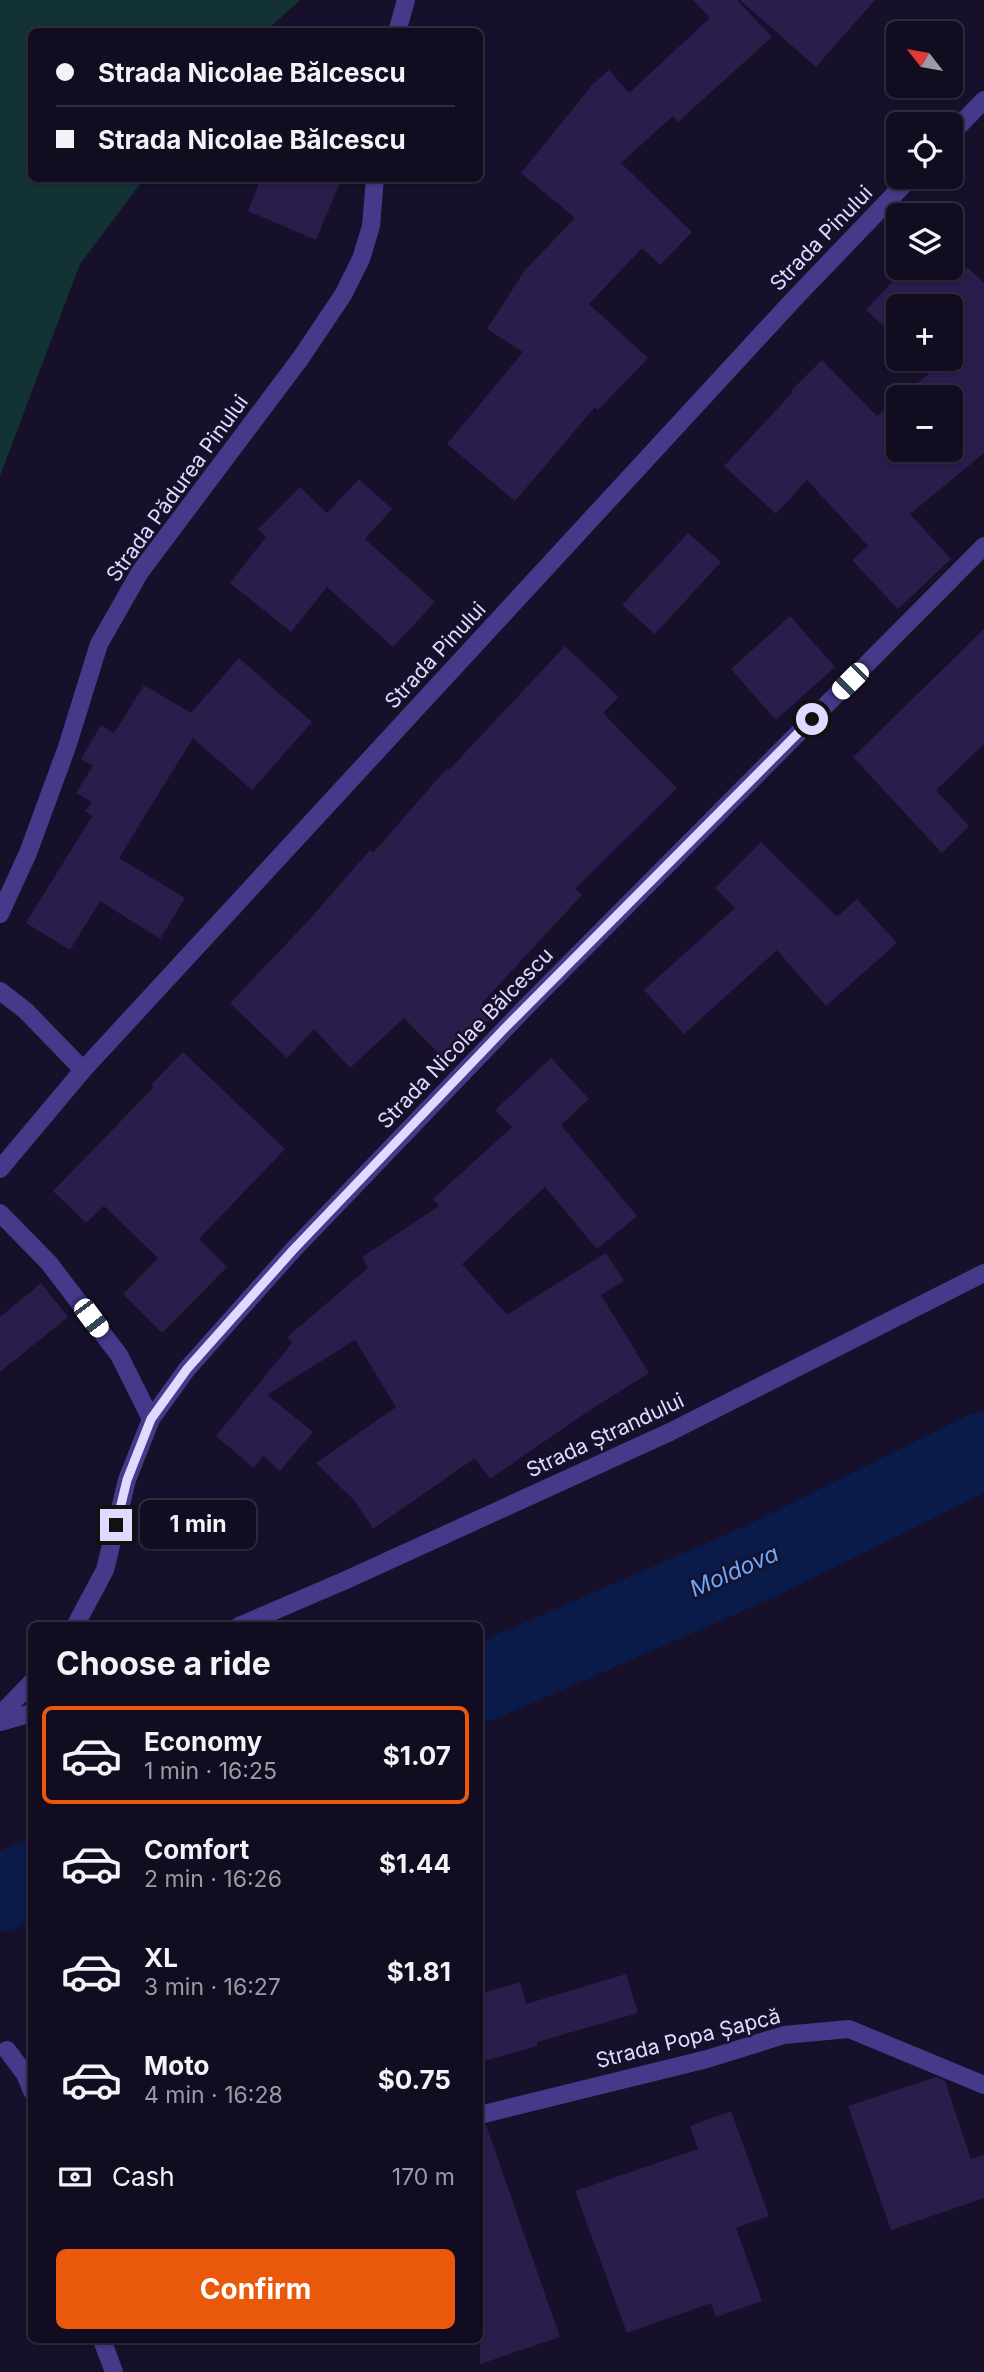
<!DOCTYPE html>
<html lang="en">
<head>
<meta charset="utf-8">
<style>
	:root { --surface:#110c20; --page:#1a1529; --text:#f1f3f6; --muted:#9c9ba5; --line:#302c3e; --accent:#ea580c }
	body { margin:0; font-family:Inter,sans-serif; background:var(--page); color:var(--text); height:100vh; display:flex; flex-direction:column; font-size:26px; white-space:nowrap }
	* { box-sizing:border-box; margin:0 }
	p { font-size:23px; color:var(--muted) }
	.icon { flex:none; width:38px; height:38px; fill:none; stroke:currentColor; stroke-width:2; stroke-linecap:round; stroke-linejoin:round }
	.map { position:relative; flex:1; overflow:hidden }
	.sheet { position:absolute; left:28px; top:1622px; width:455px; height:721px; display:flex; flex-direction:column; background:var(--surface); border-radius:10px; box-shadow:0 2px 5px #0004,0 0 0 2px var(--line) }
	.sheet>* { flex:none }
	.top-card { position:absolute; left:28px; top:28px; width:455px; height:154px; border-radius:10px; box-shadow:0 2px 5px #0004,0 0 0 2px var(--line); display:grid; align-content:center; height:154px; padding:0 28px; background:var(--surface) }
	.needle { width:46px; rotate:301deg }
	.controls { position:absolute; left:886px; top:21px; display:grid; gap:14px }
	.controls a { display:grid; place-items:center; width:77px; height:77px; border-radius:10px; background:var(--surface); box-shadow:0 2px 5px #0004,0 0 0 2px var(--line); font-size:35px }
	.end { position:absolute; width:32px; height:32px; margin:-16px; border:9px solid #e1d9ff; background:#111; box-shadow:0 0 0 4px #111 }
	.from { border-radius:50% }
	.bubble { position:absolute; height:49px; border-radius:10px; background:var(--surface); box-shadow:0 2px 5px #0004,0 0 0 2px var(--line); font-size:23px; font-weight:700; line-height:49px; text-align:center }
	.car { position:absolute; width:21px; height:42px; margin:-21px -10px; border-radius:9px; box-shadow:0 0 5px 2px #0007; background:linear-gradient(#fff 24%,#345 0 40%,#fff 0 76%,#345 0 86%,#fff 0) }
	.top-card b { display:flex; align-items:center; gap:24px; height:66px; font-size:26px }
	.top-card b+b { border-top:2px solid var(--line) }
	.top-card i { width:18px; height:18px; background:var(--text) }
	ul { padding:0; list-style:none }
	li { display:flex; align-items:center; gap:21px; height:98px; margin:0 14px 10px; padding:0 14px; border:4px solid transparent; border-radius:10px }
	li div { flex:1 }
	li b { display:block; font-size:26px }
	li em { font-style:normal; font-weight:700 }
	li.active { border-color:var(--accent) }
	li>.icon { width:63px; height:63px; stroke-width:1.5 }
	h2 { padding:0 28px; font-size:32px; line-height:84px }
	.pay { display:flex; align-items:center; gap:18px; height:77px; padding:0 28px; font-size:26px }
	.pay p { margin-inline-start:auto }
	.cta { display:flex; gap:14px; margin-top:auto; padding:14px 28px }
	.cta a { flex:1; height:80px; border-radius:10px; background:var(--accent); color:#fff; font-size:28px; font-weight:700; line-height:80px; text-align:center }
	.map>svg:first-child { display:block }
	.green { fill:#133234 }
	.lines { fill:none; stroke-linecap:round; stroke-linejoin:round }
	.river { stroke:#0a1a49; stroke-width:77 }
	.building { fill:#2a1c4b }
	.minor { stroke:#453a89; stroke-width:18 }
	.route { stroke:#e1d9ff; stroke-width:9 }
	.labels { text-anchor:middle; dominant-baseline:central; stroke-width:5; stroke-linejoin:round; paint-order:stroke }
	.street-label { font-size:21px; fill:#e1d9ff; stroke:#17102a }
	.water-label { font-size:23px; font-style:italic; fill:#67a9ff; stroke:#17102a }
</style>
</head>
<body>
<div class="map">
<svg width="984" height="2372" viewBox="0 0 984 2372">
	<rect width="100%" height="100%" fill="#17102a"/>
	<!-- green -->
	<path class="green" d="M0 0H300L266 31 32 32V178L144 179 80 264 0 476Z"/>
	<g class="lines">
		<!-- river -->
		<path class="river" d="M480 1684 759 1562 984 1450
			M0 1893 32 1879"/>
	</g>
	<!-- building -->
	<path class="building" d="M693 0H737L772 37 678 122 673 116 621 163 692 232 660 265 642 248 589 304 648 358 598 410 595 407 515 501 447 444 523 352 487 329 525 270 575 218 521 173 593 84 609 70 629 93 710 18Z
		M740 0H875L816 67Z
		M261 178H342L316 240 248 211Z
		M905 268H968L984 283V453L910 514 951 559 898 609 852 560 868 546 807 480 776 514 724 466 793 392 791 391 822 360 877 416 898 399V450H950V397H900L932 371 919 359H950V306H898V339L866 310Z
		M359 479 392 509 365 539 435 602 393 647 327 587 291 632 230 583 266 537 258 529 300 487 327 513Z
		M688 533 721 562 655 634 622 605Z
		M790 616 835 667 776 720 731 669Z
		M984 629V744L936 790 969 826 942 853 853 757Z
		M565 646 619 697 603 713 677 788 575 889 582 895 481 1004 493 1016 446 1061 404 1018 350 1068 314 1029 287 1058 230 1003 309 920 370 850 373 853 447 768 449 770Z
		M239 658 312 722 252 790 193 738 119 858 185 898 160 939 100 901 70 950 26 923 92 816 85 811 92 802 76 793 93 766 81 759 101 725 114 733 144 685 191 713Z
		M761 842 837 917 857 899 897 943 826 1006 777 950 684 1034 644 990 735 908 715 888Z
		M183 1052 285 1149 199 1239 227 1267 162 1333 123 1294 158 1258 104 1206 86 1223 53 1191 154 1087 151 1085Z
		M551 1058 589 1099 561 1125 637 1216 597 1249 545 1187 462 1264 507 1315 606 1253 624 1281 601 1295 649 1373 584 1414 490 1479 475 1458 373 1529 354 1500 316 1463 396 1407 355 1340 267 1395 313 1432 280 1471 263 1456 254 1468 216 1436 292 1343 287 1337 368 1268 362 1257 439 1206 433 1199 512 1127 495 1110Z
		M41 1283 68 1317 0 1372V1317Z
		M626 1974 638 2013 537 2042 538 2046 480 2062V1994L520 1982 526 2004Z
		M936 2077 945 2081 971 2159 984 2155V2198L891 2230 848 2106Z
		M731 2111 769 2216 736 2228 762 2301 716 2317 711 2303 627 2333 575 2191 698 2149 690 2126Z
		M486 2125 560 2337 480 2364V2126Z"/>
	<g class="lines">
		<!-- minor -->
		<path class="minor" d="M397 32 406 0
			M950 135 984 100
			M0 914 28 853 67 747 99 644 140 572 300 359 343 295 361 259 371 226 375 178
			M0 991 26 1011 83 1070
			M0 1169 83 1070 794 299 911 177
			M0 1213 49 1263 119 1355 151 1419
			M75 1626 105 1570 127 1480 151 1419 187 1369 293 1250 525 1008 984 546
			M239 1626 346 1580 670 1432 984 1273
			M0 1715 32 1682
			M0 1722 32 1713
			M7 2050 25 2074 32 2091
			M480 2115 707 2059 784 2035 849 2029 984 2085
			M102 2340 114 2372"/>
	</g>
	<g class="lines">
		<!-- route -->
		<path class="route" d="M116 1525 127 1480 151 1419 187 1369 293 1250 505 1028 812 719"/>
	</g>
	<g class="labels">
		<!-- street labels -->
		<g class="street-label">
			<text transform="translate(821 238) rotate(-46)">Strada Pinului</text>
			<text transform="translate(177 488) rotate(-54)">Strada Pădurea Pinului</text>
			<text transform="translate(435 655) rotate(-47)">Strada Pinului</text>
			<text transform="translate(465 1038) rotate(-46)">Strada Nicolae Bălcescu</text>
			<text transform="translate(605 1435) rotate(-25)">Strada Ștrandului</text>
			<text transform="translate(688 2038) rotate(-14)">Strada Popa Șapcă</text>
		</g>
		<!-- water labels -->
		<g class="water-label">
			<text transform="translate(734 1571) rotate(-24)">Moldova</text>
		</g>
	</g>
</svg>
<div class="controls">
<a><svg class="needle" viewBox="-14 -14 28 28"><path d="M0-13l5 13h-10z" fill="#e53935"/><path d="M0 13l5-13h-10z" fill="#9c9ba5"/></svg></a>
<a><svg class="icon" aria-label="locate" viewBox="0 0 24 24"><circle cx="12" cy="12" r="6"/><path d="M12 2v4M12 18v4M2 12h4M18 12h4"/></svg></a>
<a><svg class="icon" aria-label="layers" viewBox="0 0 24 24"><path d="M12 4l9 5-9 5-9-5zM3 14l9 5 9-5"/></svg></a>
<a>+</a>
<a>−</a>
</div>
<i class="end from" style="left:812px;top:719px"></i>
<i class="end" style="left:116px;top:1525px"></i>
<div class="bubble" style="left:140px;top:1500px;width:116px">1 min</div>
<i class="car" style="left:850px;top:681px;rotate:225deg"></i>
<i class="car" style="left:91px;top:1318px;rotate:143deg"></i>
<div class="top-card">
<b><i class="from"></i>Strada Nicolae Bălcescu</b>
<b><i></i>Strada Nicolae Bălcescu</b>
</div>
<section class="sheet">
<h2>Choose a ride</h2>
<ul>
<li class="active"><svg class="icon" aria-label="car" viewBox="0 0 24 24"><path d="M5 17H2v-5l4-1 3-4h7l3 4 3 1v5h-3M9 17h6M6 11h13"/><circle cx="7" cy="17" r="2"/><circle cx="17" cy="17" r="2"/></svg><div><b>Economy</b><p>1 min · 16:25</p></div><em>$1.07</em></li>
<li><svg class="icon" aria-label="car" viewBox="0 0 24 24"><path d="M5 17H2v-5l4-1 3-4h7l3 4 3 1v5h-3M9 17h6M6 11h13"/><circle cx="7" cy="17" r="2"/><circle cx="17" cy="17" r="2"/></svg><div><b>Comfort</b><p>2 min · 16:26</p></div><em>$1.44</em></li>
<li><svg class="icon" aria-label="car" viewBox="0 0 24 24"><path d="M5 17H2v-5l4-1 3-4h7l3 4 3 1v5h-3M9 17h6M6 11h13"/><circle cx="7" cy="17" r="2"/><circle cx="17" cy="17" r="2"/></svg><div><b>XL</b><p>3 min · 16:27</p></div><em>$1.81</em></li>
<li><svg class="icon" aria-label="car" viewBox="0 0 24 24"><path d="M5 17H2v-5l4-1 3-4h7l3 4 3 1v5h-3M9 17h6M6 11h13"/><circle cx="7" cy="17" r="2"/><circle cx="17" cy="17" r="2"/></svg><div><b>Moto</b><p>4 min · 16:28</p></div><em>$0.75</em></li>
</ul>
<div class="pay"><svg class="icon" aria-label="cash" viewBox="0 0 24 24"><path d="M3 7h18v10H3z"/><circle cx="12" cy="12" r="2"/></svg>Cash<p>170 m</p></div>
<div class="cta"><a>Confirm</a></div>
</section>
</div>
</body>
</html>
